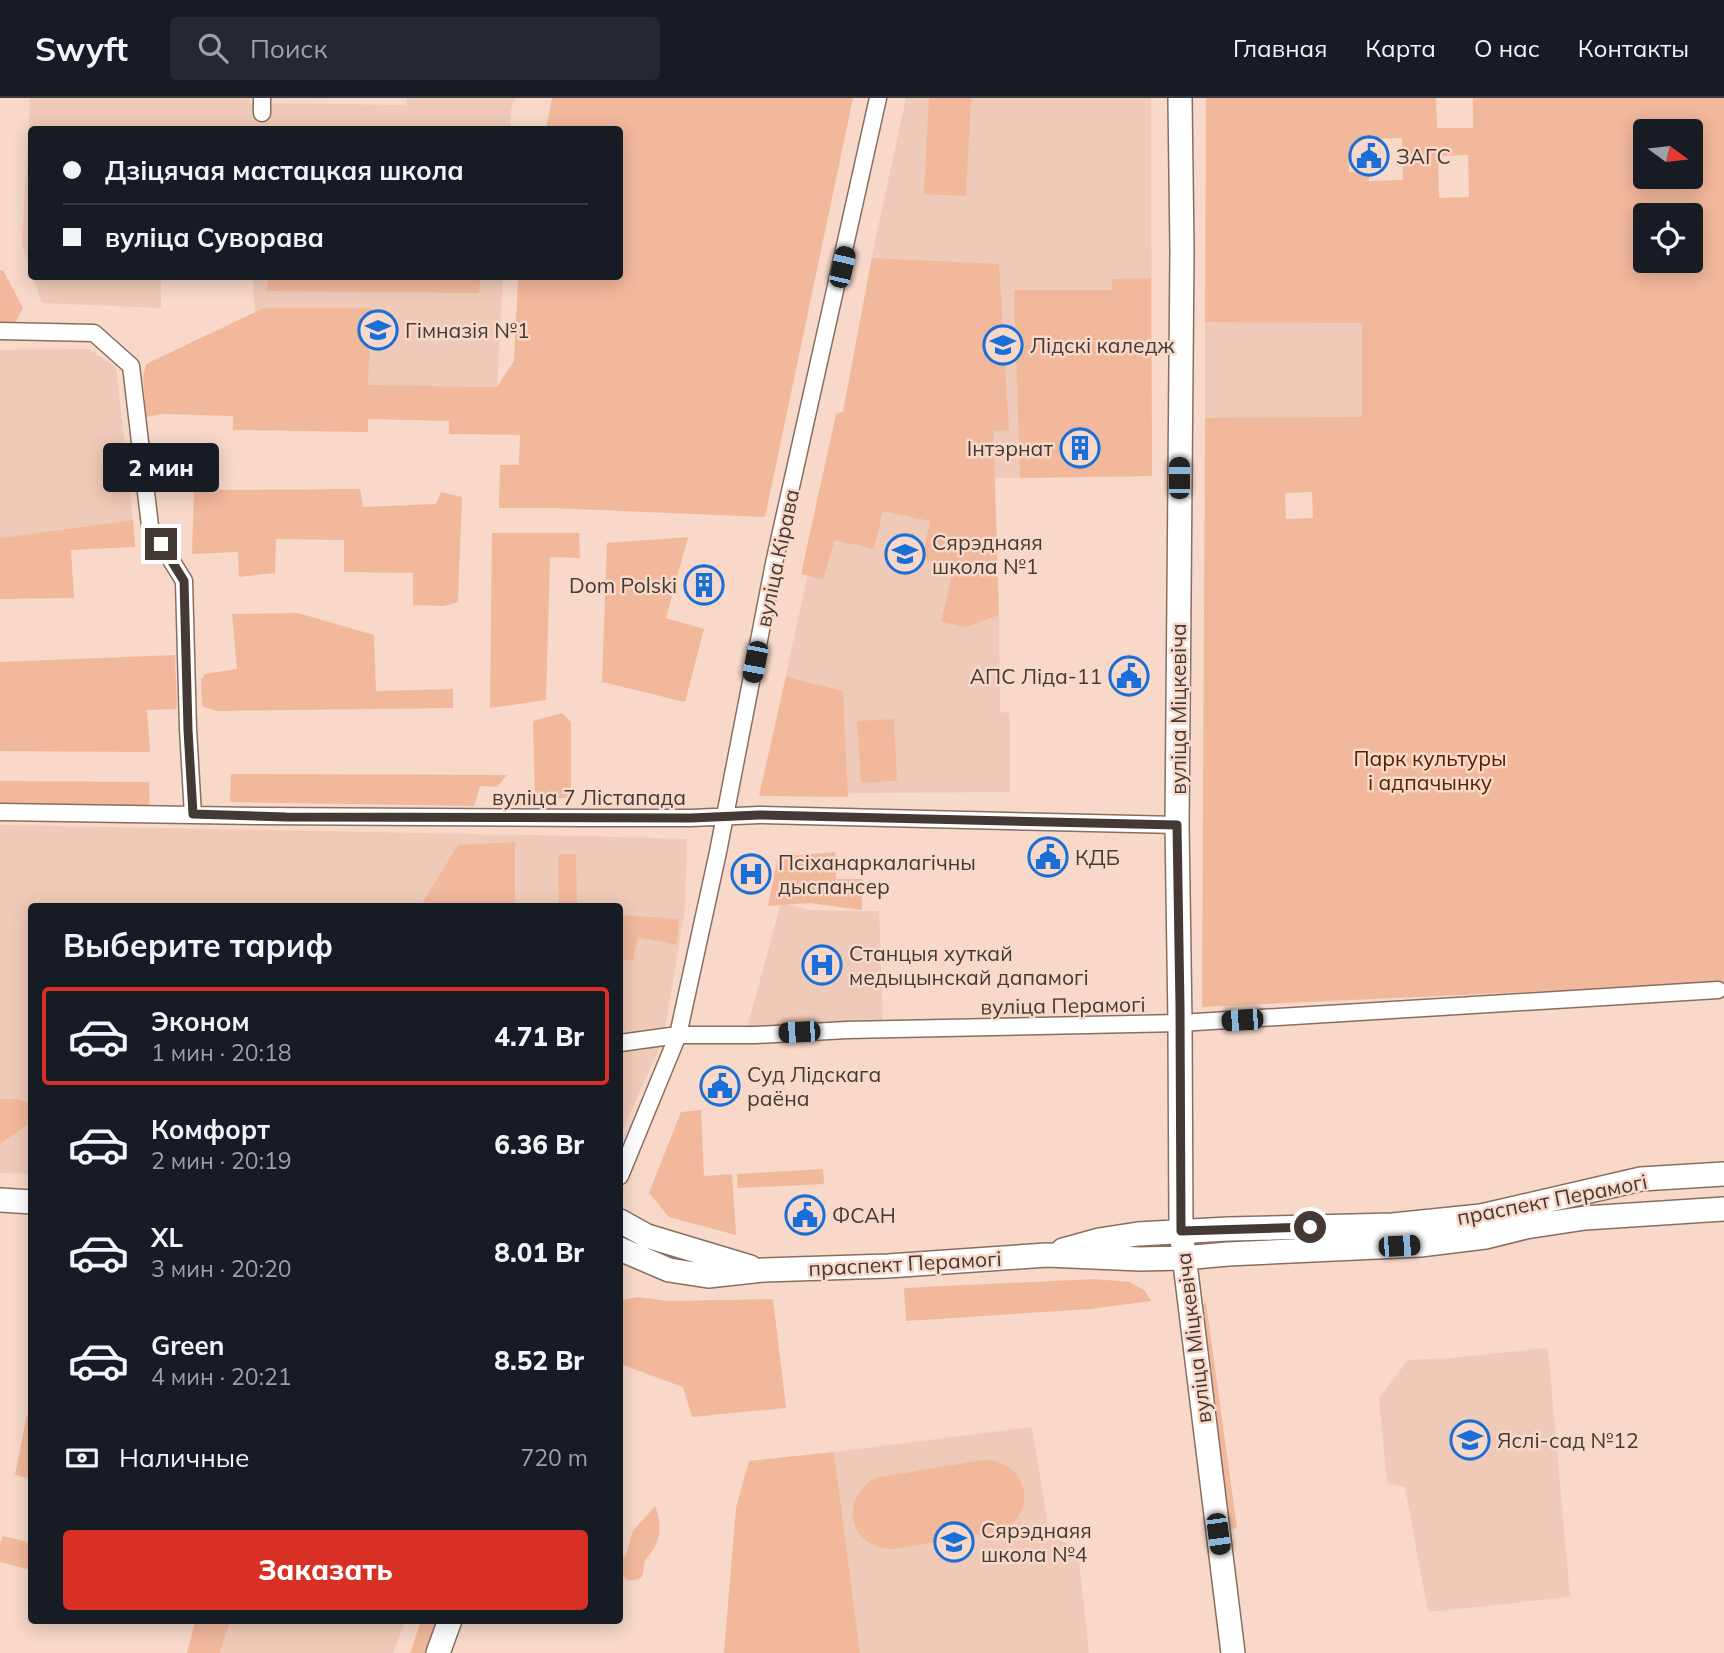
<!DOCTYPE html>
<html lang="ru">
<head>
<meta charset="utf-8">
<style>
	:root { --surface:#171b24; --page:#242831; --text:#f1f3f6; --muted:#9ea1a6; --line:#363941; --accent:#d93025 }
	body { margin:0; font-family:Mulish,sans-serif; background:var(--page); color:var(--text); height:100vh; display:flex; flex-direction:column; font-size:26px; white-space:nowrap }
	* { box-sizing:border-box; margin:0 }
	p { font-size:23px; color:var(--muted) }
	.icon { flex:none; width:38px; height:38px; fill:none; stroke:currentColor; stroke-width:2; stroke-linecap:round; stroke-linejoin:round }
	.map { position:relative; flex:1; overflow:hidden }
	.details { position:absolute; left:28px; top:805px; width:595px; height:721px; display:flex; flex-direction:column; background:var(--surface); border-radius:7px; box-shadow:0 4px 18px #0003 }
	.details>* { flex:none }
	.guide { position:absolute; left:28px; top:28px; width:595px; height:154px; border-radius:7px; box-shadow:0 4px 18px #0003; display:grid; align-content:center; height:154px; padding:0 35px; background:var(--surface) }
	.needle { width:46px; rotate:105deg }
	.tools { position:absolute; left:1633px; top:21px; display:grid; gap:14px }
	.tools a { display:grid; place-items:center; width:70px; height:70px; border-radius:7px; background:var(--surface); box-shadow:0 4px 18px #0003; font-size:35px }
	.end { position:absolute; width:32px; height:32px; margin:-16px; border:9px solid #453933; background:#fff; box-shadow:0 0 0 4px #fff }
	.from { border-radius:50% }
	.bubble { position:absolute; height:49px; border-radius:7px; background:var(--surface); box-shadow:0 4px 18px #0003; font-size:23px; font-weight:800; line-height:49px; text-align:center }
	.car { position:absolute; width:21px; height:42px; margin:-21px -10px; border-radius:9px; box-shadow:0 0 5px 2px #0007; background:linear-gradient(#222 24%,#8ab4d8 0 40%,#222 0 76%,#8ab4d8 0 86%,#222 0) }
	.guide b { display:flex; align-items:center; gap:24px; height:66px; font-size:26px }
	.guide b+b { border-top:2px solid var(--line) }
	.guide i { width:18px; height:18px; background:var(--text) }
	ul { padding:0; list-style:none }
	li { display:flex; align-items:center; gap:21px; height:98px; margin:0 14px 10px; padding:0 21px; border:4px solid transparent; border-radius:7px }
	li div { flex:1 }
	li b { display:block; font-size:26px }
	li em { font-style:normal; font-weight:800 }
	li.current { border-color:var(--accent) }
	li>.icon { width:63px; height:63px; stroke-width:1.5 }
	h2 { padding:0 35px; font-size:32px; line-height:84px }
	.pay { display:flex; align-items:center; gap:18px; height:77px; padding:0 35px; font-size:26px }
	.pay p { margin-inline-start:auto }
	.primary-button { display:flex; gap:14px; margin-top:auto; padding:14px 35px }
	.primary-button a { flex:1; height:80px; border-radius:7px; background:var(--accent); color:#fff; font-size:28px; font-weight:800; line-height:80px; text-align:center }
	header { display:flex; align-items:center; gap:42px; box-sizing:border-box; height:98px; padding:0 35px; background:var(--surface); border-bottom:2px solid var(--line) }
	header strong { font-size:33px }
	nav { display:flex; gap:38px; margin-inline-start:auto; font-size:24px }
	.search { width:490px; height:63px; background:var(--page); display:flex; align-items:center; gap:18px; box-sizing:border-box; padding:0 24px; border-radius:7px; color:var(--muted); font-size:26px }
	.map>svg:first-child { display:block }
	.built { fill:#f0cab8 }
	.green { fill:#f2b89c; fill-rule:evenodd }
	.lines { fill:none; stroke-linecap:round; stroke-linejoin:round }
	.street-casing { stroke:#896e60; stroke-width:19 }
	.secondary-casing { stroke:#896e60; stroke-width:26 }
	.street { stroke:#fff; stroke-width:16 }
	.secondary { stroke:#fff; stroke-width:23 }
	.route { stroke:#453933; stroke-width:9 }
	.labels { text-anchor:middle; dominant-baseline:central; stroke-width:5; stroke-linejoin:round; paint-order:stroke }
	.poi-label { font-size:21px; fill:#453933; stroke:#f7d8c9; text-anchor:start }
	.street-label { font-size:21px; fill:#453933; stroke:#f7d8c9 }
	.park-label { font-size:21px; fill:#572100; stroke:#f7d8c9 }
</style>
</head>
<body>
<header>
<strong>Swyft</strong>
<div class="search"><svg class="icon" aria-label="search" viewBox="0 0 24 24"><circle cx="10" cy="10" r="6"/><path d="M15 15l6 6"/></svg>Поиск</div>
<nav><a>Главная</a><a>Карта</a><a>О нас</a><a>Контакты</a></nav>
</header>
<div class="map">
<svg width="1724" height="1555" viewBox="0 0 1724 1555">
	<rect width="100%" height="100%" fill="#f7d8c9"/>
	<!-- built -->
	<path class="built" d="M30 0H250V5L406 7 407 0H515L511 12 510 31 32 32 31 174 22 146Z
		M906 0H1151L1152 378 995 380 999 517 1000 614 1010 615V694L760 696 843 314 874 148Z
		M33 179H161V210L42 205Z
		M253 179H503L497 289 258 286Z
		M1205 224H1362V320H1205Z
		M89 251 116 269 133 422 0 440V252Z
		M0 727 582 738 687 741 685 810 663 942 620 1038V808H32L31 1076 0 1075Z
		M781 805 810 812 879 813 883 922 747 930Z
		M1548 1250 1570 1499 1428 1514 1405 1389 1387 1385 1379 1300 1408 1262 1452 1260Z
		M1032 1329 1049 1435 1078 1453 1089 1555H860L834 1354Z
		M230 1523H405L393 1555H220Z"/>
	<!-- green -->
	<path class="green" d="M552 0H853L765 419 551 410H499L500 367H519L520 337 449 336V323L368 321V334L233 332V318L162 316 146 319 143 279 146 266 264 210H371L368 287 497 289 514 263 518 179 620 178V32L546 31Z
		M929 0H971L966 98 924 96Z
		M1206 0H1436L1437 30H1473V0H1724V885L1202 909 1205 320 1362 319V225L1205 224ZM1645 33H1690V79H1645ZM1402 40 1403 82 1369 83V73L1349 74V51H1367V41ZM1468 57 1469 99 1439 100 1438 58ZM1645 117H1690V163H1645ZM1312 394 1313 420 1286 421 1285 395Z
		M872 160 999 166 1009 332 993 333 999 517 966 529 941 524 954 468 922 461 930 423 883 413 874 451 835 442 823 481 801 476 836 316 843 314Z
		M0 172H3L23 210 15 225 0 226Z
		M404 179V181L480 182 479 195 267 193 268 179Z
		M1151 180 1152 378 1020 380 1014 192H1112V181Z
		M360 391 363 409 436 406 441 394 462 399 458 504 444 508 413 507V475L344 474V442L276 441 275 475 239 479 238 454 192 456 194 392Z
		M133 422 135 449 71 452 74 500 0 501V440Z
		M492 435H579L580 460 550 459 546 602 490 610Z
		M688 439 666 520 704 531 685 604 602 584 607 445Z
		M298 515 374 537 376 593 453 591V610L216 613 202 608 201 582 205 576 237 571 232 516Z
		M175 557 177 611 147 612 150 654 0 653V564Z
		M786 579 843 593 848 699 759 698Z
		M562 615 571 624V700H535L533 623Z
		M894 621 897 683 861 685 857 623Z
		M231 676 507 677 497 689 480 688 474 708 230 704Z
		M0 683 149 684 150 714 0 710Z
		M515 744V808H423V804L458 747Z
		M835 754 836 781H862V812L810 805 768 808 778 759Z
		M559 756H576L577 808H558Z
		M620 817 679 821 677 847 638 839 633 862H620Z
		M0 1001H19L32 1006 31 1024 0 1046Z
		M701 1012 704 1078 732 1076 736 1137 669 1119 649 1095 681 1014Z
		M823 1071 824 1086 738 1090 737 1076Z
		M1094 1181 1129 1184 1144 1192 1151 1203 1090 1211 906 1223 904 1190Z
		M638 1199 669 1203 773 1201 786 1310 692 1319 683 1289 620 1266V1204L622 1202Z
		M1206 1205 1237 1430 1226 1432 1198 1208Z
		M27 1317H31V1381L15 1377Z
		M834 1354 860 1555H724L736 1410 749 1363Z
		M983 1362C1027 1362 1040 1412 1002 1433L894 1451C850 1452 837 1402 875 1380Z
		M655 1408C661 1423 662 1438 653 1452 651 1455 648 1458 646 1461 640 1471 650 1484 627 1482L620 1476V1463L626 1457 633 1433Z
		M3 1438 31 1445V1472L0 1464V1445Z
		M195 1523H230L220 1555H187Z
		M421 1523H437L425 1555H410Z"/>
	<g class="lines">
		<!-- street casing -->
		<g class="street-casing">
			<path id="street" d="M262 15V0
				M0 233 94 235 131 268 150 428 184 483 188 631 193 717
				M0 714 260 718 589 720H691L759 717 1177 727
				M620 945 678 937H756L847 932 1180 925 1718 892
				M620 1078 678 937 718 754 774 465 878 0"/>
		</g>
		<!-- secondary casing -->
		<g class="secondary-casing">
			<path id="secondary" d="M1180 0 1182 152 1177 727 1180 925 1181 1133 1233 1555
				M0 1102 32 1104
				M620 1123 647 1138 750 1169
				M620 1151 669 1172 708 1178 764 1172 888 1168 1047 1157 1140 1161 1183 1160 1228 1156 1420 1147 1485 1139 1526 1129 1585 1120 1724 1111
				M1063 1152 1099 1142 1138 1136 1228 1131 1393 1127 1481 1118 1641 1081 1724 1076
				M438 1555 450 1522"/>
		</g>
		<!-- street -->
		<use href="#street" class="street"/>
		<!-- secondary -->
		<use href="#secondary" class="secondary"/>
	</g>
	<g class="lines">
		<!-- route -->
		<path class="route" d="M161 446 184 483 188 632 193 716 286 719 691 720 759 717 1177 727 1180 909 1181 1133 1310 1129"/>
	</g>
	<!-- icons -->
	<defs>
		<g id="civic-ring" transform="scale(2.0125)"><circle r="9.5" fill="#f7d8c9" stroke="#196ed8" stroke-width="1.5"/><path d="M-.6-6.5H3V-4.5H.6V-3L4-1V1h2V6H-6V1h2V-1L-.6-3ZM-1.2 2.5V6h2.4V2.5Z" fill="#196ed8"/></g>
		<g id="school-ring" transform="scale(2.0125)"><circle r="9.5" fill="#f7d8c9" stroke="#196ed8" stroke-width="1.5"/><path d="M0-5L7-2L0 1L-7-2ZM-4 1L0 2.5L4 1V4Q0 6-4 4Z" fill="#196ed8"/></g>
		<g id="university-ring" transform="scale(2.0125)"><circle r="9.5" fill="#f7d8c9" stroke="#196ed8" stroke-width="1.5"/><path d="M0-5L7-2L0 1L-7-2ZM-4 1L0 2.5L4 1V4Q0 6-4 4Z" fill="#196ed8"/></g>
		<g id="building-ring" transform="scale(2.0125)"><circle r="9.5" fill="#f7d8c9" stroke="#196ed8" stroke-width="1.5"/><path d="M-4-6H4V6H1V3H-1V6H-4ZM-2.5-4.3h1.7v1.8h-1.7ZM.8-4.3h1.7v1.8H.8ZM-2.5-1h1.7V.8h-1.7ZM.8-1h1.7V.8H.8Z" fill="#196ed8"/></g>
		<g id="hospital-ring" transform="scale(2.0125)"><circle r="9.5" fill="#f7d8c9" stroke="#196ed8" stroke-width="1.5"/><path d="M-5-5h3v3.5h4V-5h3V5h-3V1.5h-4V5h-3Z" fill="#196ed8"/></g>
	</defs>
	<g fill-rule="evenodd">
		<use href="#civic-ring" x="1369" y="58"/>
		<use href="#school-ring" x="378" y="232"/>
		<use href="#university-ring" x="1003" y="247"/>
		<use href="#building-ring" x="1080" y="350"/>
		<use href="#school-ring" x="905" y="456"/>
		<use href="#building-ring" x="704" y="487"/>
		<use href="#civic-ring" x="1129" y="578"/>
		<use href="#civic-ring" x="1048" y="759"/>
		<use href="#hospital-ring" x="751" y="776"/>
		<use href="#hospital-ring" x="822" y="867"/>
		<use href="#civic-ring" x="720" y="988"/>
		<use href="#civic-ring" x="805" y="1117"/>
		<use href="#school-ring" x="1470" y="1342"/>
		<use href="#school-ring" x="954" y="1444"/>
	</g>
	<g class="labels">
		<!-- poi labels -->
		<g class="poi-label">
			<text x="1396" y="58">ЗАГС</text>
			<text x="405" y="232">Гімназія №1</text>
			<text x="1030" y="247">Лідскі каледж</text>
			<text x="1053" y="350" text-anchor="end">Інтэрнат</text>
			<text x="932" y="444">Сярэднаяя<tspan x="932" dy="24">школа №1</tspan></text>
			<text x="677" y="487" text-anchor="end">Dom Polski</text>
			<text x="1102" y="578" text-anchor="end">АПС Ліда-11</text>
			<text x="1075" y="759">КДБ</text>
			<text x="778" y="764">Псіханаркалагічны<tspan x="778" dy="24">дыспансер</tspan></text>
			<text x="849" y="855">Станцыя хуткай<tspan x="849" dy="24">медыцынскай дапамогі</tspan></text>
			<text x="747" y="976">Суд Лідскага<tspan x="747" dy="24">раёна</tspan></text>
			<text x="832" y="1117">ФСАН</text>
			<text x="1497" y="1342">Яслі-сад №12</text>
			<text x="981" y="1432">Сярэднаяя<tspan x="981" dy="24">школа №4</tspan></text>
		</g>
		<!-- street labels -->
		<g class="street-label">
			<text transform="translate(777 460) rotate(-78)">вуліца Кірава</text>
			<text transform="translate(1178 611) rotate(-90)">вуліца Міцкевіча</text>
			<text x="589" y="699">вуліца 7 Лістапада</text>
			<text transform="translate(1063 907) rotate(-1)">вуліца Перамогі</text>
			<text transform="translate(1552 1101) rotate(-11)">праспект Перамогі</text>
			<text transform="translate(905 1165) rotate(-3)">праспект Перамогі</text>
			<text transform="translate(1193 1240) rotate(-97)">вуліца Міцкевіча</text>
		</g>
		<!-- park labels -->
		<g class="park-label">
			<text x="1430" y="660">Парк культуры<tspan x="1430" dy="24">і адпачынку</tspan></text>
		</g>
	</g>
</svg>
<div class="tools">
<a><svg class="needle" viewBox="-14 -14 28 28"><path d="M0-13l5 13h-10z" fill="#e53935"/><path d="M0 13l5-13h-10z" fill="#9ea1a6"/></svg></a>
<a><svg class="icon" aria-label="locate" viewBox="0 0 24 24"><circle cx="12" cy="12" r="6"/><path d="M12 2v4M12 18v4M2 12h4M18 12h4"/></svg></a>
</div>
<i class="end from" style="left:1310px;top:1129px"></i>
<i class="end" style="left:161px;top:446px"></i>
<div class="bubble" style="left:103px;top:345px;width:116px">2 мин</div>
<i class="car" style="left:842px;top:169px;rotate:13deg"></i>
<i class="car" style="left:1179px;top:380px;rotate:0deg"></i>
<i class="car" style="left:755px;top:564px;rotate:191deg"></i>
<i class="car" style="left:1242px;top:922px;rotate:266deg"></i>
<i class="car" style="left:799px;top:934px;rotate:267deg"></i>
<i class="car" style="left:1399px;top:1148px;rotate:87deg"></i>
<i class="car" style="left:1218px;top:1436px;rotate:172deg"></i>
<div class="guide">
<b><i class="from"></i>Дзіцячая мастацкая школа</b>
<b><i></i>вуліца Суворава</b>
</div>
<section class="details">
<h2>Выберите тариф</h2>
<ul>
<li class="current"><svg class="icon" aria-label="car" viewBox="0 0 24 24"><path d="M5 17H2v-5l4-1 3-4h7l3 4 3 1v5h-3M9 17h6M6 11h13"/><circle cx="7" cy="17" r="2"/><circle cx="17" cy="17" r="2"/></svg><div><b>Эконом</b><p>1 мин · 20:18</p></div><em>4.71 Br</em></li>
<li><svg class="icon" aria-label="car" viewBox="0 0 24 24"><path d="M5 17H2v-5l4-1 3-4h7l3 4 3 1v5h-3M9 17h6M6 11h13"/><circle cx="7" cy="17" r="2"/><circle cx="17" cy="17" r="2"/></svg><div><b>Комфорт</b><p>2 мин · 20:19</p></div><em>6.36 Br</em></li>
<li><svg class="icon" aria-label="car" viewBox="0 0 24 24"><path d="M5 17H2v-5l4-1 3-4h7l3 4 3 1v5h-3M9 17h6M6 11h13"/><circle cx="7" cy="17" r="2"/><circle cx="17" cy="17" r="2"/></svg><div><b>XL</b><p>3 мин · 20:20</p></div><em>8.01 Br</em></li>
<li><svg class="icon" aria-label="car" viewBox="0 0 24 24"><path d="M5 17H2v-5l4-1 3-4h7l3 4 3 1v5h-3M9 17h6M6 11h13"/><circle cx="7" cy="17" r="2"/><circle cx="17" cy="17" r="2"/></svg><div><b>Green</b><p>4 мин · 20:21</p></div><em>8.52 Br</em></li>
</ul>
<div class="pay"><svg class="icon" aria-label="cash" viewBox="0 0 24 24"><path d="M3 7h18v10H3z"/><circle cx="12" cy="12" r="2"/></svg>Наличные<p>720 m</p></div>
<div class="primary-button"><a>Заказать</a></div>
</section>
</div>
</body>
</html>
